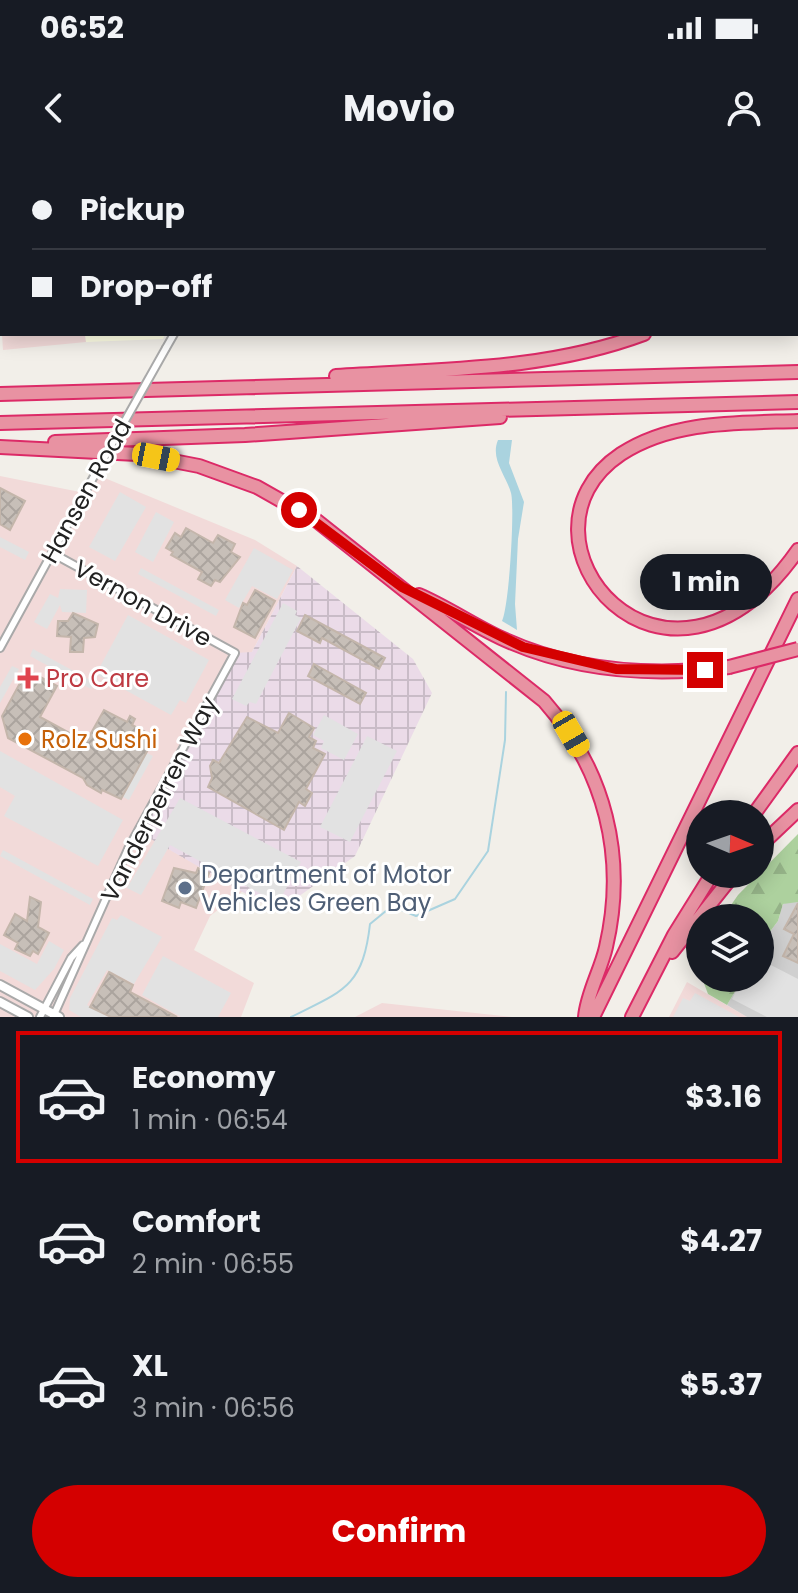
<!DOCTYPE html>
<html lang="en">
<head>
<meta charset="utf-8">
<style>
	:root { --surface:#171b24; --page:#242831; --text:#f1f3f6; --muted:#9ea1a6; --line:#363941; --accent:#d40000 }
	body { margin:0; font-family:Poppins,sans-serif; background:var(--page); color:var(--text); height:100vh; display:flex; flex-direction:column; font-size:30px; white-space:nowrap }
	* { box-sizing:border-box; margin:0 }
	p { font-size:26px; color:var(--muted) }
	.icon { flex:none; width:44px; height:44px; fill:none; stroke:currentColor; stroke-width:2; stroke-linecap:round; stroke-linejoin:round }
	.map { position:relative; height:857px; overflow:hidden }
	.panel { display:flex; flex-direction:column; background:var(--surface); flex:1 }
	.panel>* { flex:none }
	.guide { position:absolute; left:0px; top:0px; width:798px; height:176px; box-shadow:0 4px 20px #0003; display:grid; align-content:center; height:176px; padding:0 32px; background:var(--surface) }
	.needle { width:52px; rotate:92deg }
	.tools { position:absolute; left:686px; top:640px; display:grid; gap:16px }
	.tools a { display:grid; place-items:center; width:88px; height:88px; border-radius:50%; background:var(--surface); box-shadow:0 4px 20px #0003; font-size:40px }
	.end { position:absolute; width:36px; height:36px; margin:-18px; border:10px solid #d40000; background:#fff; box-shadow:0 0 0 4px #fff }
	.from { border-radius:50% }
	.bubble { position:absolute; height:56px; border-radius:28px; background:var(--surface); box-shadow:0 4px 20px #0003; font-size:26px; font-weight:700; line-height:56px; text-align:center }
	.car { position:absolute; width:24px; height:48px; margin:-24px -12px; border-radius:10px; box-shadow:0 0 6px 2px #0007; background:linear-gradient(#f5c518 24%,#345 0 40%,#f5c518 0 76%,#345 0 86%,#f5c518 0) }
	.guide b { display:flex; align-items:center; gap:28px; height:76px; font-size:30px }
	.guide b+b { border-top:2px solid var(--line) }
	.guide i { width:20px; height:20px; background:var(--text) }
	ul { padding:14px 0 0; list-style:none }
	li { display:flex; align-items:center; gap:24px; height:132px; margin:0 16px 12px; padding:0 16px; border:4px solid transparent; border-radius:0px }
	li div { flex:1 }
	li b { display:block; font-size:30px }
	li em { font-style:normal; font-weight:700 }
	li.selected { border-color:var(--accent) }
	li>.icon { width:72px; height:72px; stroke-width:1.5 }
	.action { display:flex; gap:16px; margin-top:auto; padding:16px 32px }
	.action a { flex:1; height:92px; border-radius:48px; background:var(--accent); color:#fff; font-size:32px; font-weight:700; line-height:92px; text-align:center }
	.status { display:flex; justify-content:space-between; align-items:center; height:56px; padding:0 40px; background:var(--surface); direction:ltr }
	.status svg { height:22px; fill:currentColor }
	header { display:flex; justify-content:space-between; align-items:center; height:104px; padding:0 32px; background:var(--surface); font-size:36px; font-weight:700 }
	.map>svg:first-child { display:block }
	.commercial { fill:#f2dad9 }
	.industrial { fill:url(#industrial-grid) }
	.education { fill:#ffffe5 }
	.religious { fill:#d0d0d0 }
	.forest { fill:url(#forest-firs) }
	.parking { fill:#e2e2e2 }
	.water { fill:#aad3df }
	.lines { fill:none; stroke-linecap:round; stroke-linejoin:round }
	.stream { stroke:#aad3df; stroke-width:2 }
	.building { fill:url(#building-cross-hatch); stroke:#c4b6ab; stroke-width:2 }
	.minor-casing { stroke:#a9a9a9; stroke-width:10 }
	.tertiary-casing { stroke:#a9a9a9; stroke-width:12 }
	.motorway-casing { stroke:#dc2a67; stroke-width:16 }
	.minor { stroke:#fff; stroke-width:6 }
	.tertiary { stroke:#fff; stroke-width:8 }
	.motorway { stroke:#e892a2; stroke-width:12 }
	.minor-bridge-casing { stroke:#a9a9a9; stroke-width:10; stroke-linecap:butt }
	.motorway-bridge-casing { stroke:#dc2a67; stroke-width:16; stroke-linecap:butt }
	.minor-bridge { stroke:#fff; stroke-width:6 }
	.motorway-bridge { stroke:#e892a2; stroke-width:12 }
	.route { stroke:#d40000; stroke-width:10 }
	.health-dot { fill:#e0444e; stroke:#fff; stroke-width:3 }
	.food-dot { fill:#e8710a; stroke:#fff; stroke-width:3 }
	.service-dot { fill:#5c6f8a; stroke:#fff; stroke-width:3 }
	.labels { text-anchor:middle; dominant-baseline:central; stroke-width:6; stroke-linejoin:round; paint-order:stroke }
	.street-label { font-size:24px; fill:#222; stroke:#fff }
	.health-label { font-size:24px; fill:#be3a42; stroke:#fff; text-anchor:start }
	.food-label { font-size:24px; fill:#c56008; stroke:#fff; text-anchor:start }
	.service-label { font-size:24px; fill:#4e5e75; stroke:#fff; text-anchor:start }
</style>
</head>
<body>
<div class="status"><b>06:52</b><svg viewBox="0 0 49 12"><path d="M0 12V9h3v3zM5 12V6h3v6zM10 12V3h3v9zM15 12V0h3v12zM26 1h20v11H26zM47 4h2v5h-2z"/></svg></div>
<header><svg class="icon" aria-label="back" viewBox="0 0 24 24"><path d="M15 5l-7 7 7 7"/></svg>Movio<svg class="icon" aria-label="person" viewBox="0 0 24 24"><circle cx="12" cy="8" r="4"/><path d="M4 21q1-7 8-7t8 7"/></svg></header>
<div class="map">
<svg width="798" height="857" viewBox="0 0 798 857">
	<defs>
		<pattern id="industrial-grid" width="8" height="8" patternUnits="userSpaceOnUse" patternTransform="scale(2)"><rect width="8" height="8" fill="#ebdbe8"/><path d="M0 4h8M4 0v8" fill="none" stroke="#c9bcc7"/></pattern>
		<pattern id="forest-firs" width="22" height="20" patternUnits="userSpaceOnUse" patternTransform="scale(2)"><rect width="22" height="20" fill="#add19e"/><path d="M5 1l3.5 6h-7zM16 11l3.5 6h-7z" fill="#95b388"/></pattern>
		<pattern id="building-cross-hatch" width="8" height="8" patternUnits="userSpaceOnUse" patternTransform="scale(2)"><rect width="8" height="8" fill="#c7bfb8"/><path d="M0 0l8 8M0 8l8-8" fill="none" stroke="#aba49e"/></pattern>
	</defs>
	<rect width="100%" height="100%" fill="#f2efe9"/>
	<!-- commercial -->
	<path class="commercial" d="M0 0H111L2 2V170Z
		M283 0H567L568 2H282Z
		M2 174H85L86 182 3 190Z
		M95 314 255 380 297 406 252 492 137 671 243 731 210 756 194 790 254 823 241 857H0V316L85 333Z
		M687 822 747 857H669Z
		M382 843 512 857H355Z"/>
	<!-- industrial -->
	<path class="industrial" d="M297 406 413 499 432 533 355 696 277 752 137 671 235 493 252 492Z"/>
	<!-- education -->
	<path class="education" d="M85 174H165L163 179 86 182Z"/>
	<!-- religious -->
	<path class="religious" d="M790 741 798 742V857H747L727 845 743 818H760V785L778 761 783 744Z"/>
	<!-- forest -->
	<path class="forest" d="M567 0H779L777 2Z
		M798 674V742L783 744 778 761 760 785V758H722L738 735Z
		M702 818H743L727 845 708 834Z"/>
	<!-- parking -->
	<path class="parking" d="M120 332 146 347 115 401 89 387Z
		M156 352 174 362 153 402 135 392Z
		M0 377 29 392 25 400 0 387Z
		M254 388 293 410 277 439 252 426 239 448 225 440Z
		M141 408 219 450 216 456 138 414Z
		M60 429 87 430 86 453 62 452 60 445 47 469 34 462 50 434 58 438Z
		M283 443 297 451 295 455 301 458 256 544 250 542 246 546 232 539Z
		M128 455 209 500 186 543 180 540 171 555 96 514Z
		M33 489 94 522 91 529 30 496Z
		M12 506 19 509 0 543V527Z
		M324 555 358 574 344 600 321 588 324 581 313 575Z
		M367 576 397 591 350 682 320 667Z
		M0 591 123 660 98 706 4 656 15 636 0 627Z
		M147 593 153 596 129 640 123 637Z
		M180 638 301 702 278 743 170 685 141 735 127 728Z
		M3 690 93 739 90 745 0 696Z
		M121 755 162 777 134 824 107 810 87 845 108 857H81L69 850 70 838 112 758 117 760Z
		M49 781 64 790 54 809 35 830 0 811V784L37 804Z
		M760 787 771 793 767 803 798 819V857H767L732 839 743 818H760Z
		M163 796 231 833 218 857H181L142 835Z
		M695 833 739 857H673L683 838 690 841Z"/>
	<!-- water -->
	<path class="water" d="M498 280H512L509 303 524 342 518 379 515 444 517 470 502 461C509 448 515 348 511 333 506 315 490 299 498 280Z"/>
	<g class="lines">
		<!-- stream -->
		<path class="stream" d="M291 857C343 831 363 827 370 764L392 746 416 756 455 739 488 691 505 580 506 532"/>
	</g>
	<!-- building -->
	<path class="building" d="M0 328 25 341 10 370 0 364Z
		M186 368 213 383 218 375 235 384 231 392 240 397 220 422 215 420 211 426 198 419 202 412 171 395 173 392 166 388 175 373 181 377Z
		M255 430 275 441 255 478 234 467 243 443 247 445Z
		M73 453 98 464 95 477 84 478 83 492H70L71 477 57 476 58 461H68Z
		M305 455 385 498 379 509 322 478 320 483 297 471Z
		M314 504 366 533 360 544 308 516Z
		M27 510 57 526 40 557 86 582 104 550 127 562 130 556 135 559 132 565 155 577 121 639 102 630 101 633 87 625 83 618 8 578 2 556Z
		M289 553 314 568 309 577 316 581 313 588 325 594 306 629 312 633 305 646 299 642 284 670 208 627 212 618 210 606 213 600 219 603 247 557 278 573Z
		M174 708 196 713 198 708 209 713 196 748 181 742 179 748 162 741Z
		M30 737 41 742 38 767 49 773 38 794 33 791 30 796 15 789 18 783 4 775 15 754 27 761Z
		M798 743V803L783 796 794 774 784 769Z
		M109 812 133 825 130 832 177 857H111L90 847Z"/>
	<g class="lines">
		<!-- minor casing -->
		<g class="minor-casing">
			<path id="minor" d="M245 0 249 2
				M273 2 275 0
				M427 2V0
				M0 102 2 101
				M166 188 174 174
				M52 393 235 493 128 689 53 857
				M0 488 99 307
				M40 857 71 798 83 785"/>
		</g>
		<!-- tertiary casing -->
		<g class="tertiary-casing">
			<path id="tertiary" d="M0 825 59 857
				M0 842 28 857"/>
		</g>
		<!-- motorway casing -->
		<g class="motorway-casing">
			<path id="motorway" d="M796 65 798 63
				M336 216C440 209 545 211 644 174
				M0 234 798 212
				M798 261C739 263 673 260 621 294 498 376 665 580 798 390
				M0 263 798 242
				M55 282 245 275 500 257
				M0 287 137 294 199 306 257 327 317 361 544 541C605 610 627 697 606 787 601 810 587 833 585 857
				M419 435C447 447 473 465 501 478 572 511 651 517 729 507
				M754 654 798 593
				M760 686 798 650
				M672 792 734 714
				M593 857 798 439
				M632 857 674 775 712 714"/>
		</g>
		<!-- minor -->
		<use href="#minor" class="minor"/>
		<!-- tertiary -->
		<use href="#tertiary" class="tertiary"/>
		<!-- motorway -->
		<use href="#motorway" class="motorway"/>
		<!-- minor-bridge casing -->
		<g class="minor-bridge-casing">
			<path id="minor-bridge" d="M99 307 166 188"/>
		</g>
		<!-- motorway-bridge casing -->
		<g class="motorway-bridge-casing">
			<path id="motorway-bridge" d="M729 507 798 489"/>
		</g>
		<!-- minor-bridge -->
		<use href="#minor-bridge" class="minor-bridge"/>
		<!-- motorway-bridge -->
		<use href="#motorway-bridge" class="motorway-bridge"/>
	</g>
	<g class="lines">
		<!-- route -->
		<path class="route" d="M299 350 402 427 523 487 616 509 705 510"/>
	</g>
	<!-- markers -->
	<path class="health-dot" d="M24 506h8v8h8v8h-8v8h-8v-8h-8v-8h8z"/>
	<circle class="food-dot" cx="25" cy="579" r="8"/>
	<circle class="service-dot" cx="185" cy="728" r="8"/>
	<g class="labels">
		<!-- street labels -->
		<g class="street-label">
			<text transform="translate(86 331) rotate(-61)">Hansen Road</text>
			<text transform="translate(143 443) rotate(29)">Vernon Drive</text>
			<text transform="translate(159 639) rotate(-63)">Vanderperren Way</text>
		</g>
		<!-- health labels -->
		<g class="health-label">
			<text x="46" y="518">Pro Care</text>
		</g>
		<!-- food labels -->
		<g class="food-label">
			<text x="41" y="579">Rolz Sushi</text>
		</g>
		<!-- service labels -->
		<g class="service-label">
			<text x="201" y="714">Department of Motor<tspan x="201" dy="28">Vehicles Green Bay</tspan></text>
		</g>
	</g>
</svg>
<div class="tools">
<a><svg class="needle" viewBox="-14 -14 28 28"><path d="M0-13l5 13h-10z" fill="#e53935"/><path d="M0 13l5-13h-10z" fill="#9ea1a6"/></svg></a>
<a><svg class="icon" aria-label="layers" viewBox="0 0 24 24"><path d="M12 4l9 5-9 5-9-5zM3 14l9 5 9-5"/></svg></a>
</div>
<i class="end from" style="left:299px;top:350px"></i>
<i class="end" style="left:705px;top:510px"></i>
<div class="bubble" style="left:640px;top:394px;width:132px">1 min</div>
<i class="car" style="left:156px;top:297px;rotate:101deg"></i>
<i class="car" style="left:571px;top:574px;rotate:150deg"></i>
<div class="guide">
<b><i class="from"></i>Pickup</b>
<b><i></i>Drop-off</b>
</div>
</div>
<section class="panel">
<ul>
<li class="selected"><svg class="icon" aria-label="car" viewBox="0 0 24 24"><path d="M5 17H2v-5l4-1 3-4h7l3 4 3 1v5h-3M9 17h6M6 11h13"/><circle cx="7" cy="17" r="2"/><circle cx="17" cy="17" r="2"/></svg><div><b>Economy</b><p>1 min · 06:54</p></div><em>$3.16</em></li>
<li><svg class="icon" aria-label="car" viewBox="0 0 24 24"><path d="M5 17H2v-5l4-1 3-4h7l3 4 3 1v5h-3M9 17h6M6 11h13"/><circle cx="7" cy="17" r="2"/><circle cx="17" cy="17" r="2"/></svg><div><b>Comfort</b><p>2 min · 06:55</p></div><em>$4.27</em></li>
<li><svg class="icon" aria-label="car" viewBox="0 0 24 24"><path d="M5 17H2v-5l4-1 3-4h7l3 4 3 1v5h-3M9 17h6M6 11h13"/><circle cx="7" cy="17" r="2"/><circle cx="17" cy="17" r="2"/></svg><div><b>XL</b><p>3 min · 06:56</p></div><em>$5.37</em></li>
</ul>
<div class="action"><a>Confirm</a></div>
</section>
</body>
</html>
